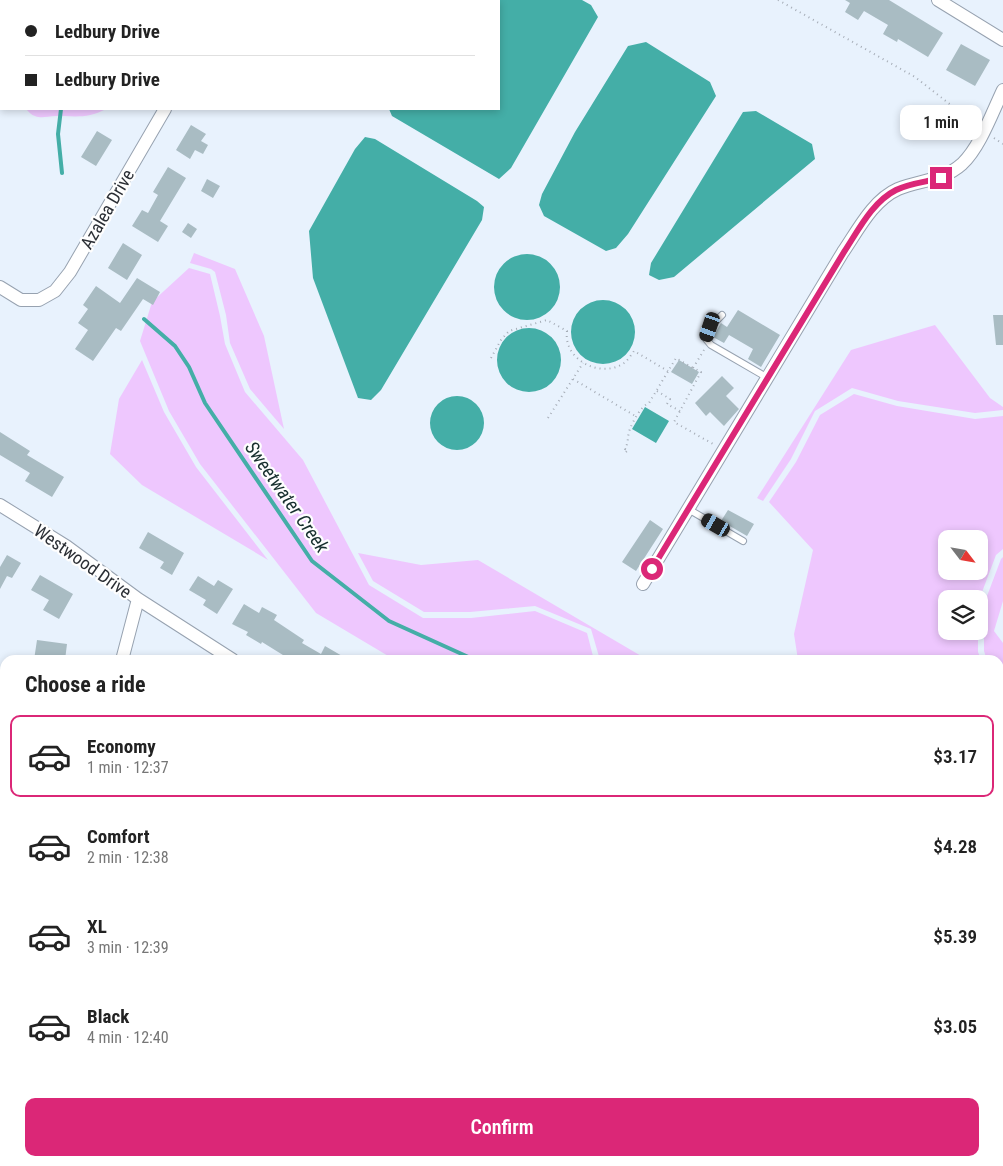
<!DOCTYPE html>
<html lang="en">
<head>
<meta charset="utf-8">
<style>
	:root { --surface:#fff; --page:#f6f6f6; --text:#222; --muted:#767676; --line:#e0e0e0; --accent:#db2777 }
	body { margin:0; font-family:"Roboto Condensed",sans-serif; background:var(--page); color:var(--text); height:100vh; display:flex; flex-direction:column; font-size:19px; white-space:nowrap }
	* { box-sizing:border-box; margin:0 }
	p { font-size:16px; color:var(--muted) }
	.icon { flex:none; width:28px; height:28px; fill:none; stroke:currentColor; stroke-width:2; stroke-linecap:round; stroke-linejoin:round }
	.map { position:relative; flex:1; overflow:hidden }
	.details { position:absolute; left:0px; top:655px; width:1004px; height:511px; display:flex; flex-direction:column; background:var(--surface); border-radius:15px 15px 0 0; box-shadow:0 2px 8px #0003 }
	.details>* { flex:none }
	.banner { position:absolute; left:0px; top:0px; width:500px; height:110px; box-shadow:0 2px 8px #0003; display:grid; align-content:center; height:110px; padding:0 25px; background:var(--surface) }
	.needle { width:32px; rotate:121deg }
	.fabs { position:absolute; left:938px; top:530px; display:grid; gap:10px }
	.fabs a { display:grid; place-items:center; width:50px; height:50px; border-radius:10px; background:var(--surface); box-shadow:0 2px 8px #0003; font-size:25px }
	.end { position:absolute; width:22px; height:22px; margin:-11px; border:6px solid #db2777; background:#fff; box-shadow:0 0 0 2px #fff }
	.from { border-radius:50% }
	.bubble { position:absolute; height:35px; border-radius:10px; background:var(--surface); box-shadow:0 2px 8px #0003; font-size:16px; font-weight:600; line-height:35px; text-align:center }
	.car { position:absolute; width:15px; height:30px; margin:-15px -8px; border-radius:6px; box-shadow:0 0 4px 1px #0007; background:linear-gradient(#222 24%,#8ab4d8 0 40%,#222 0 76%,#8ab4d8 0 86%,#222 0) }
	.banner b { display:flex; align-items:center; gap:18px; height:48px; font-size:19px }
	.banner b+b { border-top:1px solid var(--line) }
	.banner i { width:12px; height:12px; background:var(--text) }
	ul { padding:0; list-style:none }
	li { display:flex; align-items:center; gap:15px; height:82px; margin:0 10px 8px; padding:0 15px; border:2px solid transparent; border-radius:10px }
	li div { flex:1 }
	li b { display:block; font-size:19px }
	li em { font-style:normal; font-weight:600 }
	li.active { border-color:var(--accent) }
	li>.icon { width:45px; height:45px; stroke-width:1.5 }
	h2 { padding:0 25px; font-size:22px; line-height:60px }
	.action { display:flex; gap:10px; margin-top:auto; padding:10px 25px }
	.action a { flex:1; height:58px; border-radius:10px; background:var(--accent); color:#fff; font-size:20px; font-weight:600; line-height:58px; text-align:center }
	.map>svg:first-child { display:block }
	.green { fill:#eec7fe; fill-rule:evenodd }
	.water { fill:#44aea7 }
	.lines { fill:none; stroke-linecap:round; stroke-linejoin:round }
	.stream { stroke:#44aea7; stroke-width:4 }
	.building { fill:#a9bcc3 }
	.lane-casing { stroke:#97a2b0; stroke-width:8 }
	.street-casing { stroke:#97a2b0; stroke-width:14 }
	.path { stroke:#a5acb6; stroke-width:2; stroke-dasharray:1 4; stroke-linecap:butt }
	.lane { stroke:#fff; stroke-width:6 }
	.street { stroke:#fff; stroke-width:12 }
	.route { stroke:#db2777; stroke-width:6 }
	.labels { text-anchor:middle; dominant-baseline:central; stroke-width:4.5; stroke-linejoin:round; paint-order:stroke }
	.street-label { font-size:18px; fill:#2b2f35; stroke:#fefefe }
	.water-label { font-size:19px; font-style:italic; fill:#172f2e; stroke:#fefefe }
</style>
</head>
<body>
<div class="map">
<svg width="1003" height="1166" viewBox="0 0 1003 1166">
	<rect width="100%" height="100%" fill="#e8f2fd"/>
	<!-- green -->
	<path class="green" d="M0 0H109L1 1V26Z
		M26 109H106C88 119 75 116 55 116 48 116 42 119 35 116 31 115 29 112 26 109Z
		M194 253 235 269 264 336 284 429 250 389 230 343 226 315 215 272 211 269 190 263Z
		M189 268 210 274 220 316 225 344 245 392 303 460 369 585 423 618H471L535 611 587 633 594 660H395L316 613 200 464 169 411 140 341 152 302Z
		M935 325 990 398 1003 407V410L975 413 898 401 852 388 815 411 791 459 763 501 757 498 851 350Z
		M142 360 164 412 196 467 268 560 142 485 110 454 119 399Z
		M854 394 897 406 975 419 1003 416V549L996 555 979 600 946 599V631H978V652L981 660H798L794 634 813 550 769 502 796 462 820 415ZM946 539H979V571H946Z
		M358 553 421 565 478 560 648 660H600L591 629 535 606 470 612H424L373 581Z
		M1003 557V601L994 631 1003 643V698L999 688V660H987L984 651V604L1001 559Z
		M999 703 1003 713V1019L999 1021Z"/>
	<!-- water -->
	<path class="water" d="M446 0H582L591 5 598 17 511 168 499 179 392 116 389 109H499V1H445Z
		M646 42 710 82 716 96 628 234 616 248 606 251 544 216 539 205 542 194 575 132 628 46Z
		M756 111 812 144 815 159 674 277 659 280 649 275 651 263 743 112Z
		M365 137 375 139 477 201 484 207 482 220 381 390 371 400 358 398 313 278 309 231 355 149Z
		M494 287a33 33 0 1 1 66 0a33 33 0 1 1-66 0Z
		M571 332a32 32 0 1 1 64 0a32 32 0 1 1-64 0Z
		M497 360a32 32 0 1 1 64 0a32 32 0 1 1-64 0Z
		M430 423a27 27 0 1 1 54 0a27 27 0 1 1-54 0Z
		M645 407 669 421 656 443 632 429Z
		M0 783 5 785V839L0 836Z
		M0 1082 5 1085V1136L0 1134Z
		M43 1161H127L134 1166H50Z
		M201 1161H243L240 1166H198Z"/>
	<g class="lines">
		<!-- stream -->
		<path class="stream" d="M64 1V0
			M61 109 58 134 62 173
			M144 319 175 346 189 367 205 403 312 561 389 621 475 660
			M999 862 1003 863"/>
	</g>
	<!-- building -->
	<path class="building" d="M845 0H889L943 33 928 57 898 39 897 42 883 34 888 25 864 11 858 20 845 12 850 3Z
		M961 44 990 60 975 86 946 70Z
		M191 125 206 134 201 141 208 145 203 154 195 150 190 159 176 150Z
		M97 131 112 140 96 166 81 157Z
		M168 167 186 178 160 221 168 226 158 242 132 226 142 210 148 213 158 195 153 192Z
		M207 179 220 186 213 198 201 191Z
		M188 223 197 229 191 238 182 232Z
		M123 243 142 255 127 280 108 268Z
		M137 278 160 292 153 305 143 299 121 331 116 328 93 361 75 349 88 330 78 323 88 309 83 305 96 286 120 303Z
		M738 310 780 335 761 367 748 359 753 349 729 335 724 343 713 337 721 323 727 327Z
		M993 315H1003V345H996Z
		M679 360 699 372 692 384 671 372Z
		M722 376 734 388 726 396 739 409 724 426 710 412 706 416 695 403Z
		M0 432 30 451 27 455 64 477 52 497 25 481 30 473 0 455Z
		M728 510 754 524 747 536 721 521Z
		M650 520 663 529 636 571 622 562Z
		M148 532 184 553 172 575 160 568 164 562 139 548Z
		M7 555 21 563 12 578 7 576 0 589V567Z
		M40 575 73 594 59 619 43 610 49 600 31 590Z
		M198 576 214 586 218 580 233 589 217 614 203 605 206 600 189 590Z
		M244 604 259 613 262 607 277 615 274 620 304 640 302 643 321 654 325 646 349 660H291L262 642 261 644 246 635 248 632 232 624Z
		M37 640 67 644 65 660H34Z"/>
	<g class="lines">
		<!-- lane casing -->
		<g class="lane-casing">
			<path id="lane" d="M722 315 710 327 706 339 711 345 768 378
				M688 509 743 541"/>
		</g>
		<!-- street casing -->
		<g class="street-casing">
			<path id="street" d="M938 0 1003 40
				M228 1V0
				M0 287 21 300H39L55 291 70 272 165 109
				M0 505 66 546 138 599 233 660
				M643 584 843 252C858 230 873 200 898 189 920 180 943 181 962 164 980 147 992 113 1003 90
				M122 660 138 599
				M0 958 5 961
				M999 1094 1003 1092
				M904 1161 920 1166
				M373 1166 376 1161
				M962 1166V1161"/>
		</g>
		<!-- path -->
		<path class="path" d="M778 0 915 77 974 123
			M994 138 1003 144
			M704 350 693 368 701 372 674 422 713 444
			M491 358 501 340 509 331 547 320 567 331C563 360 601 379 624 363 628 360 631 355 634 351L668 371
			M573 379 637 417
			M657 391 670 399 667 404 680 411
			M548 418 583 363
			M626 452 628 450 625 449C629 442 627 436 630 429 633 421 641 406 649 403L676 358 693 368"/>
		<!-- lane -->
		<use href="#lane" class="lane"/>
		<!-- street -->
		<use href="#street" class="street"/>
	</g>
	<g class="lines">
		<!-- route -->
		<path class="route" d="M652 569 844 252C858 231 872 202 896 190 910 183 926 182 941 178"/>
	</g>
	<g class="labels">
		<!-- street labels -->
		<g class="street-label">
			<text transform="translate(107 209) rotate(-60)">Azalea Drive</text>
			<text transform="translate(83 561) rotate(35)">Westwood Drive</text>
		</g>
		<!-- water labels -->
		<g class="water-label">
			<text transform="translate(287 497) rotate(55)">Sweetwater Creek</text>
		</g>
	</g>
</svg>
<div class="fabs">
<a><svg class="needle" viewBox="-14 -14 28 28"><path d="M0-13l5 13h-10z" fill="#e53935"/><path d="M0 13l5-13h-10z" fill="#767676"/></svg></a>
<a><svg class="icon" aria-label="layers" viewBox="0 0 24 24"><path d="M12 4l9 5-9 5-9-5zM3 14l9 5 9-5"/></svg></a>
</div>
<i class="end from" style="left:652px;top:569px"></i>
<i class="end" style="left:941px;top:178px"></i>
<div class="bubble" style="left:900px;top:105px;width:82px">1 min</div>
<i class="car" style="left:710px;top:327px;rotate:199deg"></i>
<i class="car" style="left:716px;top:525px;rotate:300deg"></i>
<div class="banner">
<b><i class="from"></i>Ledbury Drive</b>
<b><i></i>Ledbury Drive</b>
</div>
<section class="details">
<h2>Choose a ride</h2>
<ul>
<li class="active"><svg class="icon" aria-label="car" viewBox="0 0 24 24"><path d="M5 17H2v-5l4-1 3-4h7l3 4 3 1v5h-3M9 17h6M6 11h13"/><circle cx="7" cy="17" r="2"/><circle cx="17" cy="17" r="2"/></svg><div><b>Economy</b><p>1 min · 12:37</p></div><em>$3.17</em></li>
<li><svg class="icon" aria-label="car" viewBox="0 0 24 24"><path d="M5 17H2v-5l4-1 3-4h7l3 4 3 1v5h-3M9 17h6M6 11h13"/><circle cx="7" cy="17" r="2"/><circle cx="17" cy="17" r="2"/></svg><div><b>Comfort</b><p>2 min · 12:38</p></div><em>$4.28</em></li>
<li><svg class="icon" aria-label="car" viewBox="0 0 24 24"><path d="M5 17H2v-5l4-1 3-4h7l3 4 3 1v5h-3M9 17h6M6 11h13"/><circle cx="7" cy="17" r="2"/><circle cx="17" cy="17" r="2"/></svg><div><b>XL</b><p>3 min · 12:39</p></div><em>$5.39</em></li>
<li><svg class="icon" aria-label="car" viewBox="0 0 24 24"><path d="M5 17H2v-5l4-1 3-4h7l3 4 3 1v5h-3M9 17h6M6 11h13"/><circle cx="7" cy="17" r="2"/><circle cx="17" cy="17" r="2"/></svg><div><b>Black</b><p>4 min · 12:40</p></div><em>$3.05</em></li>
</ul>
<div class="action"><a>Confirm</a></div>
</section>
</div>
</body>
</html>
